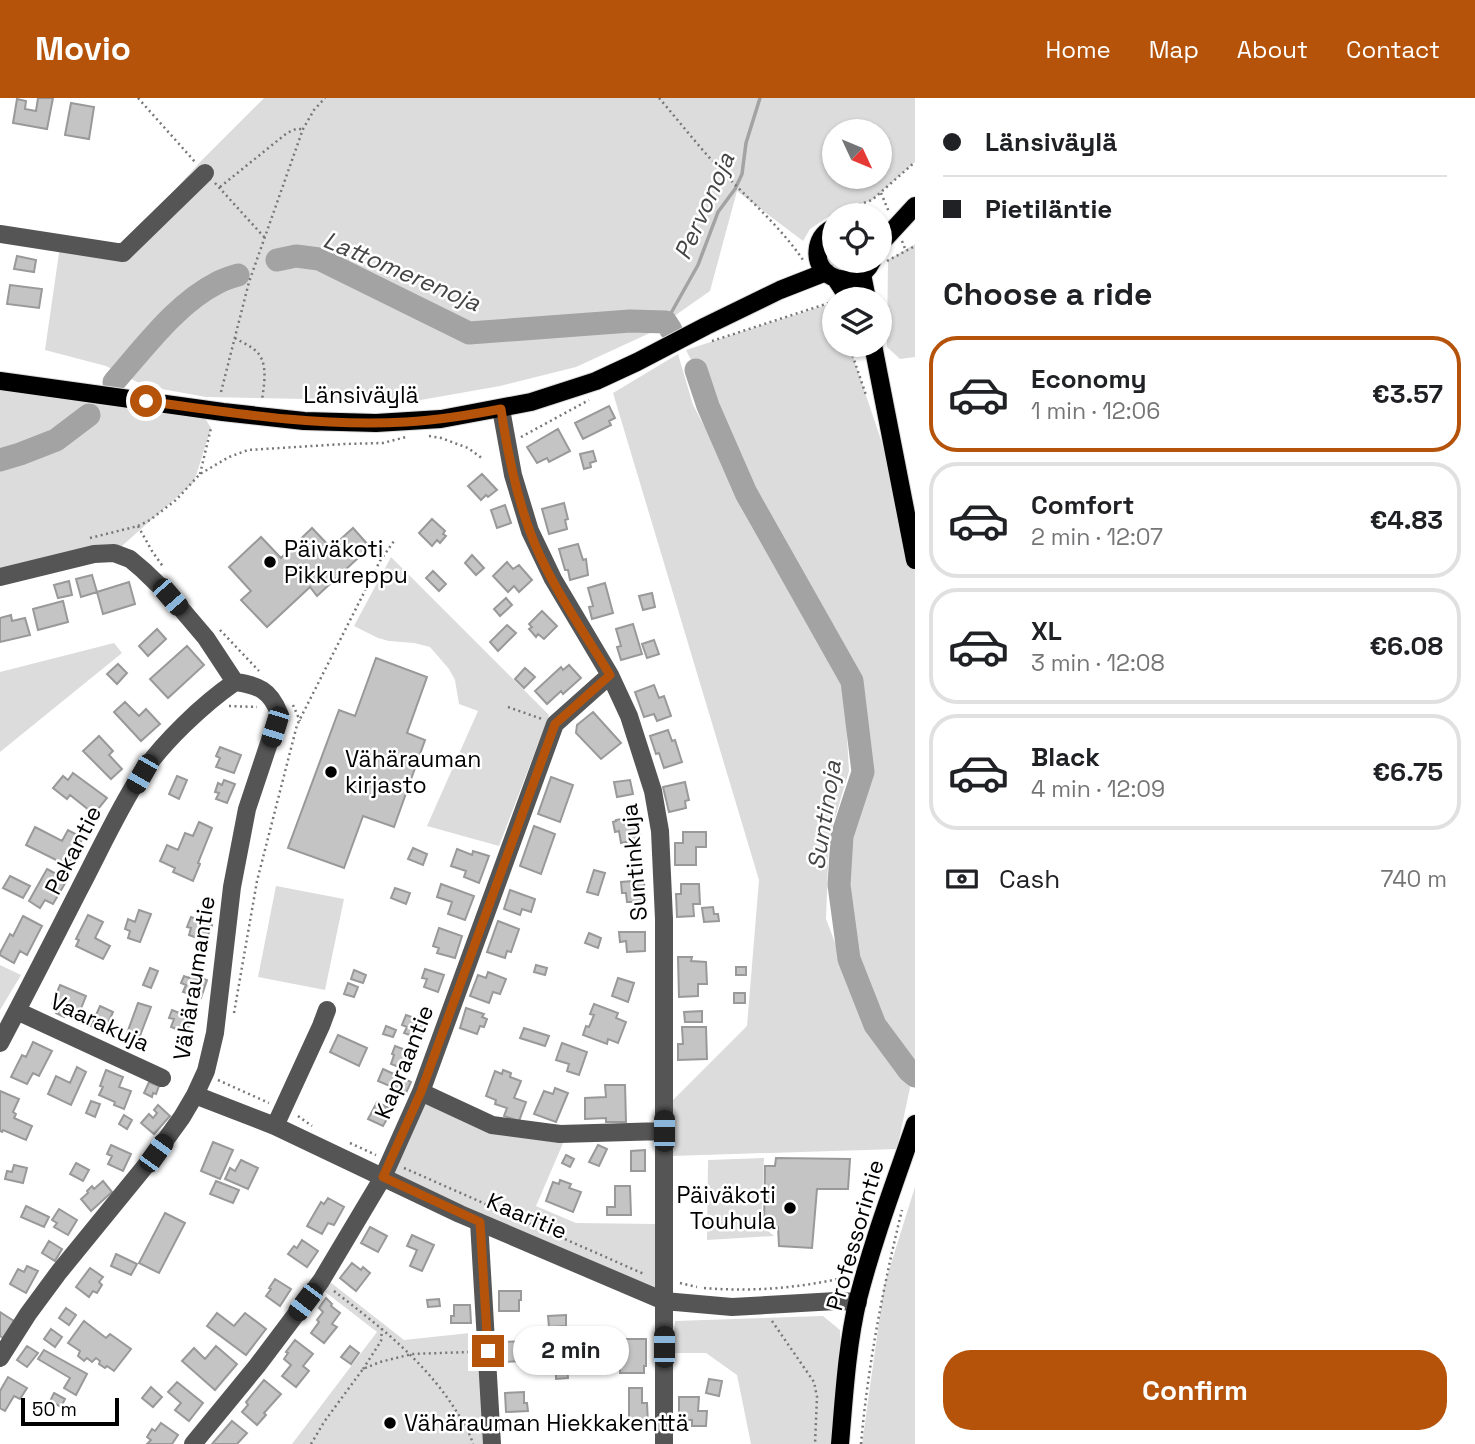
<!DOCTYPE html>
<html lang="en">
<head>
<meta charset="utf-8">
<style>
	:root { --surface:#fff; --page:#f6f6f6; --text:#202124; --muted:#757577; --line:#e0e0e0; --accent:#b45309 }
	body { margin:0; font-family:"Space Grotesk",sans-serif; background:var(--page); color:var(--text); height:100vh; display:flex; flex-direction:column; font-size:26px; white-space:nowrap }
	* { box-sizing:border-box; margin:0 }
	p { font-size:23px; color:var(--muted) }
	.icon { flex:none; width:38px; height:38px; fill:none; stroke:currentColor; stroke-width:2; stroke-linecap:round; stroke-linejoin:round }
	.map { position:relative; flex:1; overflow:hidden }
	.sheet { display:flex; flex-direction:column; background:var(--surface); width:560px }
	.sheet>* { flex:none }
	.top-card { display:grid; align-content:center; height:154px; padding:0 28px; background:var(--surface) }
	.needle { width:46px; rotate:134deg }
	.fabs { position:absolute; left:822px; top:21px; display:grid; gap:14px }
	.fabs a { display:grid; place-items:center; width:70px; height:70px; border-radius:50%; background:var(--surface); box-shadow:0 2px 5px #0004; font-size:35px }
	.scale { position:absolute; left:21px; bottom:18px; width:98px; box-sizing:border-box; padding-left:7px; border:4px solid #000; border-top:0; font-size:19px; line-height:24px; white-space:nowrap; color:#000; -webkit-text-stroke:5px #fff; paint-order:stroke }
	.end { position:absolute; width:32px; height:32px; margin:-16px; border:9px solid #b45309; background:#fff; box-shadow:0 0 0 4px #fff }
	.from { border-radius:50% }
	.bubble { position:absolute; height:49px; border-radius:24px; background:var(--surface); box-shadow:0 2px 5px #0004; font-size:23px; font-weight:600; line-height:49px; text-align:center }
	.car { position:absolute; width:21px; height:42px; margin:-21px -10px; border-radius:9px; box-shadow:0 0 5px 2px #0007; background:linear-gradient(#222 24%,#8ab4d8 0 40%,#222 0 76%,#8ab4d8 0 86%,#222 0) }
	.top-card b { display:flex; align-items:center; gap:24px; height:66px; font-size:26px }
	.top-card b+b { border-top:2px solid var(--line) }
	.top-card i { width:18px; height:18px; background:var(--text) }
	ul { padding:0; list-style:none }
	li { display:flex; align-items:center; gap:21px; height:116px; margin:0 14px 10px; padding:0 14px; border:4px solid var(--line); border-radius:28px }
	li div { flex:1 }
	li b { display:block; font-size:26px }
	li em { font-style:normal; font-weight:600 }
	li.on { border-color:var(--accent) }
	li>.icon { width:63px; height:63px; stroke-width:1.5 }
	h2 { padding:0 28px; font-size:32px; line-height:84px }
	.pay { display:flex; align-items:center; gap:18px; height:77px; padding:0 28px; font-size:26px }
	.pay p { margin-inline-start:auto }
	.action { display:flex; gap:14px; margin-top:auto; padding:14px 28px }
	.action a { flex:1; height:80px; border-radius:28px; background:var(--accent); color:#fff; font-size:28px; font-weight:600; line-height:80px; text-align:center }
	header { display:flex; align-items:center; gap:42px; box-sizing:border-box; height:98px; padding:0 35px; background:var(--accent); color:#fff }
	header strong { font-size:33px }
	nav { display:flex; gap:38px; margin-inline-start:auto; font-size:24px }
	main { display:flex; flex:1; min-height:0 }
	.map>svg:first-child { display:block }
	.green { fill:#dcdcdc; fill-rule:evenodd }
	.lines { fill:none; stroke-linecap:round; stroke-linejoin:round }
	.stream { stroke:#a3a3a3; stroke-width:3.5 }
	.river { stroke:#a3a3a3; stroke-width:23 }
	.building { fill:#c4c4c4; stroke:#999; stroke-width:2 }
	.major-casing { stroke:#dbdbdb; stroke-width:20 }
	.path { stroke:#777; stroke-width:2.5; stroke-dasharray:2 3.5; stroke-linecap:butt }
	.minor { stroke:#555; stroke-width:18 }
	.major { stroke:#000; stroke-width:18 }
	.route { stroke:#b45309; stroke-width:9 }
	.poi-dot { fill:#000; stroke:#fff; stroke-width:2.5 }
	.labels { text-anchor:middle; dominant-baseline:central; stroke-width:5; stroke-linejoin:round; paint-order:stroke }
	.street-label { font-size:23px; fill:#000; stroke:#fff }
	.poi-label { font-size:23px; fill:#000; stroke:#fff; text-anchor:start }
	.water-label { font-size:24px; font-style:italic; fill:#444; stroke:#fff }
</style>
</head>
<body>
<header>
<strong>Movio</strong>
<nav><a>Home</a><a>Map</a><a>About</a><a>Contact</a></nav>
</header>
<main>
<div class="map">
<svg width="915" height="1346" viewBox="0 0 915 1346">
	<rect width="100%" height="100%" fill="#fff"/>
	<!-- green -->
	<path class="green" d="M264 0H915V64L872 102 828 119 810 131 803 143 737 93 710 193 650 235 576 269 500 288 415 303 206 299 145 288 106 268 45 252 61 141 121 151 202 62ZM835 33H880V79H835Z
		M915 146V259L900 261 887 249 888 162Z
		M835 204V247H849L904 410 915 462V975L909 973 849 861 839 787 842 738 863 674 852 583 746 395 708 308 696 272 686 252Z
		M678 256 693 307 844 587 849 673 829 740 826 821 864 921 911 985 897 1051 671 1058 672 1003 747 928 759 782 613 295Z
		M0 292 205 320 211 330 194 384 114 455 0 482Z
		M391 459 549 617 499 748 427 728 478 613 459 606 455 582 449 571 430 549 414 545 389 543 378 540 354 528Z
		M114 545 122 555 0 654V574Z
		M276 788 344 801 325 892 258 879Z
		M0 867 21 877 0 912Z
		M429 998 564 1043 536 1108 576 1125 655 1126V1199L390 1083Z
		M764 1060 761 1127 774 1138 707 1142 708 1062Z
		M915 1089V1346H862L884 1188Z
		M330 1184 404 1242 479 1234 487 1346H292L377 1234 324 1193Z
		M823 1218 840 1232 842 1346H751L737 1277 706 1255H672L675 1223Z"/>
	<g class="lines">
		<!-- stream -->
		<path class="stream" d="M666 224 698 167 718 114 735 91 742 76 746 45 760 0"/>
		<!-- river -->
		<path class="river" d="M277 162 296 158 319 161 469 235 630 223 666 224 671 232
			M696 272 708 308 746 395 852 583 863 674 842 738 839 787 849 861 875 927 909 973 915 978
			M114 284C144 250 177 205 217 185 224 181 231 179 238 177
			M0 362 20 356 56 342 89 317"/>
	</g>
	<!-- building -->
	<path class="building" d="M38 0H53L47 31 13 25 17 1 26 3 25 11 36 13Z
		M71 5 94 9 89 41 65 37Z
		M17 158 36 162 34 174 14 171Z
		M10 187 42 191 39 210 7 206Z
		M609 308 615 320 609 323 611 327 583 341 575 325Z
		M558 331 570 353 549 364 547 360 537 365 527 349Z
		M593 353 596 363 590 365 591 369 584 371 580 356Z
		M482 376 497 392 488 399 486 397 481 402 468 388Z
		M564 405 568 421 565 422 567 431 549 436 542 411Z
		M505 407 511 425 497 430 491 412Z
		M432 421 445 433 443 436 446 438 440 445 437 442 432 448 419 435Z
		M312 430 331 450 353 430 370 449 317 498 310 489 267 529 241 502 251 493 229 469 261 439 281 460Z
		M578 446 583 462 586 461 588 477 570 482 568 472H565L559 451Z
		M472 457 484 470 476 477 465 465Z
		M507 464 513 471 519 467 532 482 519 494 514 488 508 494 493 478Z
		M433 473 446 486 439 493 426 480Z
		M92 477 97 494 81 499 76 481Z
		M69 483 72 497 58 500 54 487Z
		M129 484 135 506 103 516 97 494Z
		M605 485 613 515 592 521 589 509 593 508 588 490Z
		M652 495 655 509 643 512 639 498Z
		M506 500 512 507 500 518 494 511Z
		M63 503 68 524 38 532 33 511Z
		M542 513 557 528 544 541 538 536 536 539 529 531 532 529 529 526Z
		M11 517 12 523 25 520 30 537 0 544V520Z
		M633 526 642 556 621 562 617 549 621 548 616 531Z
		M507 527 516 535 498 553 490 544Z
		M157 531 166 541 148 558 139 548Z
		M654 542 659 556 647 560 642 546Z
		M187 548 204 567 168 600 150 581Z
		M376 560 427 579 407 635 425 642 394 729 363 718 344 770 288 750 339 612 355 618Z
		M118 566 127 575 117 586 107 576Z
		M569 567 581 580 563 596 561 593 547 606 535 593 561 569 563 572Z
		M525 570 535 579 524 590 515 581Z
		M654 587 659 600 664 598 671 618 657 623 654 616 644 619 635 594Z
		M125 604 139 618 146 611 160 626 141 643 114 614Z
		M593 614 621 645 601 661 576 635 577 627Z
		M668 632 672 643 675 642 682 664 664 670 659 655 656 656 650 638Z
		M99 638 113 653 109 657 122 671 111 681 83 653Z
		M220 649 241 657 234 675 216 669 220 660 216 658Z
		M73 675 107 700 94 716 70 697 67 701 53 690 63 678 68 682Z
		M177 678 187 682 179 701 169 696Z
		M551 679 573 687 560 724 538 716Z
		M224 682 235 686 227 705 216 701 219 695 215 694 218 685 222 687Z
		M630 682 633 696 617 699 614 684Z
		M685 684 689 702 685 703 686 710 669 714 663 689Z
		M637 718 641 741 621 745 619 733 615 734 613 724 616 723V722Z
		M199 724 212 730 198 765 200 766 193 783 173 774 175 770 160 763 167 747 178 752 185 735 193 738Z
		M534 728 555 736 541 776 520 768Z
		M35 729 62 743 68 732 83 740 68 768 26 747Z
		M683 734H706V749H696V767H675V745H683Z
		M413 750 427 756 423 767 408 761Z
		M457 751 472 757 473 753 489 758 479 785 464 779 466 773 451 768Z
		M47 771 67 782 53 806 45 802 40 810 29 803Z
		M594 772 605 775 598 797 587 794Z
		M10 778 30 788 23 800 3 790Z
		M644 782 645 804H627L626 795H622L621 784Z
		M441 786 474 798 465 822 448 816 452 804 437 799Z
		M681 786H699L700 806H693L694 818 677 819 676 796H681Z
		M395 790 410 795 406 806 391 800Z
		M510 792 535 801 531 814 522 811 520 817 504 811Z
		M713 809 714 816H718L719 823 704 824 702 810Z
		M139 812 151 816 140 844 128 840 130 833 125 831 128 821 135 824Z
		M88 817 103 824 95 840 110 848 103 861 76 848 79 842 76 841Z
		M23 818 42 828 27 857 20 853 14 865 0 857V855L10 836 13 838Z
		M191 819 212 827 206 843 189 837 191 830 187 829Z
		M498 823 519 831 511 854 507 853 505 860 487 854Z
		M439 830 462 838 455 860 437 855 439 850 433 848Z
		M619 834H645V853L627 854 626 843 620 844Z
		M589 835 601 840 598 850 585 845Z
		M678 859H692L691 863 706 864 707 886H698V898L679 899Z
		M536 867 547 870 545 877 534 874Z
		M736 869H746V877H736Z
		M150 870 158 873 151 890 143 887Z
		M425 871 444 877 438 894 424 889 427 881 422 880Z
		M354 872 366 877 363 885 351 881Z
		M488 874 506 881 500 896 493 894 489 905 470 898 478 877 486 880Z
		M191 876 207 882 201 900 183 894 186 887 181 885 184 878 189 880Z
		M618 880 634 885 628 904 612 898Z
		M348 885 358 889 354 899 344 896Z
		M60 887 86 898 80 913 83 915 80 921 66 915 64 919 56 915 59 909 52 906Z
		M734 895H745V905H734Z
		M138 905 151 909 138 943 126 938Z
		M594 906 618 915 616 920 626 924 618 945 608 941 607 946 583 937 586 928 589 929 594 917 590 916Z
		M100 908 113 914 104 934 91 928Z
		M466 910 484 916 482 919 487 921 484 929 480 928 477 936 460 930Z
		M172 912 179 915 180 912 193 918 186 935 171 929 174 921 169 920Z
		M702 913V924H685L684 914Z
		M406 917 426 924 420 941 404 935 407 929 402 927Z
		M386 928 396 932 393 939 383 936Z
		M682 929H706L707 961 678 962V946H683Z
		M524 930 549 938 545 948 520 940Z
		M338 937 367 950 359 968 330 954Z
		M33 944 52 953 39 978 33 975 27 986 11 979 22 957 26 959Z
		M562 945 587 954 579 977 567 973 569 966 556 962Z
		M395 948 416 956 409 973 391 966 394 957 392 956Z
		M77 969 86 974 71 1007 48 996 56 978 70 985Z
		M383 971 411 984 406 995 378 983Z
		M106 972 123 979 119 989 131 993 124 1011 114 1007 115 1004 99 997 103 989 100 988Z
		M503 972 511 975 510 979 521 983 514 1000 526 1004 519 1023 504 1018 507 1010 495 1006 496 1002 486 998 495 973 502 976Z
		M149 984 159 988 156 996 153 995 152 999 144 995Z
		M605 987H625L626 1024H606V1020L585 1021V1000L606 999Z
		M555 990 568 995 556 1024 534 1016 544 993 553 996Z
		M0 993 19 1001 13 1014 16 1016 14 1020 32 1028 26 1042 3 1032 2 1034 0 1033Z
		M91 1003 100 1006 95 1019 86 1015Z
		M377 1004 392 1012 383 1028 368 1021Z
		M158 1007 170 1018 154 1036 141 1025 149 1016 153 1020 157 1015 154 1012Z
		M124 1017 132 1022 127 1031 119 1026Z
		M213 1044 233 1052 220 1081 201 1073Z
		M111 1047 131 1056 123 1073 108 1066 112 1058 107 1056Z
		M598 1047 607 1051 599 1068 589 1064Z
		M645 1052V1073H631V1053Z
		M566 1057 574 1061 570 1069 562 1065Z
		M776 1060 850 1061 848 1091H817L812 1150 779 1148 778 1129 764 1128 765 1068H775Z
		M241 1062 258 1070 248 1091 225 1081 230 1070 235 1073Z
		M76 1065 89 1072 83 1083 70 1076Z
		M14 1067 27 1070 23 1085 5 1081 7 1073 12 1074Z
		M560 1082 571 1086 569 1090 581 1094 573 1114 546 1103 553 1084 559 1086Z
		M103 1083 112 1094 91 1113 81 1101 88 1095 87 1093 92 1088 94 1091Z
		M216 1083 239 1092 233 1105 210 1096Z
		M615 1088H630L631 1117H607V1109H615Z
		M328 1100 344 1109 334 1127 328 1125 322 1136 307 1128 321 1104 324 1106Z
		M26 1108 49 1119 44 1129 21 1119Z
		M59 1111 77 1122 68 1137 54 1129 57 1125 52 1122Z
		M165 1115 185 1125 159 1175 139 1165Z
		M370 1129 387 1138 378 1154 361 1145Z
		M412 1137 434 1147 422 1173 410 1168 417 1152 407 1148Z
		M302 1142 318 1153 307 1169 288 1156 294 1148 297 1150Z
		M49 1143 62 1151 55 1163 42 1155Z
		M116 1156 137 1166 131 1177 111 1168Z
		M352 1165 361 1172 363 1169 370 1175 356 1193 340 1180Z
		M27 1168 38 1173 26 1195 10 1186 18 1171 24 1174Z
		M90 1170 103 1179 99 1184 102 1187 97 1195 93 1193 89 1199 76 1189Z
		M275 1181 291 1191 280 1208 266 1198 271 1191 269 1190Z
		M499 1193H521V1202H519V1213H499Z
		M326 1200 332 1206 331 1208 340 1215 332 1226 337 1229 324 1245 311 1235 319 1224 317 1222 323 1214 319 1210Z
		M439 1201 440 1208 428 1209 427 1202Z
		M454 1207H470L471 1225H451V1218H454Z
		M66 1210 76 1217 69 1227 59 1220Z
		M0 1214 14 1223 3 1240 0 1238Z
		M217 1215 234 1228 245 1215 266 1231 246 1257 207 1228Z
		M566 1217V1228L549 1229 548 1218Z
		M84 1223 106 1240 110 1236 131 1251 114 1273 107 1268 105 1270 99 1266 100 1263 96 1260 92 1264 87 1260 84 1263 78 1258 80 1253 68 1245Z
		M51 1231 62 1239 55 1249 44 1241Z
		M624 1241H646V1268H644V1275H620V1263H624Z
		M295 1242 313 1256 303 1268 309 1273 296 1289 282 1278 291 1267 284 1261 288 1255 286 1254Z
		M525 1243V1254H521L522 1263 504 1264 503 1244Z
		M27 1248 38 1255 27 1269 17 1262Z
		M216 1248 237 1266 215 1292 182 1263 194 1250 205 1261Z
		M350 1248 359 1255 351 1266 341 1259Z
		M44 1252 87 1276 76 1297 64 1290 70 1280 38 1261Z
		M567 1269 568 1280 556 1281V1270Z
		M8 1279 27 1290 20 1301 14 1298 5 1313 0 1310V1293Z
		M709 1281 722 1283 719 1298 706 1295Z
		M264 1282 281 1296 264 1315 266 1317 257 1327 242 1314 248 1307 246 1304Z
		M177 1284 203 1305 189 1323 175 1312 181 1305 168 1294Z
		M151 1289 162 1299 153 1309 142 1300Z
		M629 1290H642V1305H647L648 1326H629Z
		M524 1294V1305H527L528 1313 506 1314 505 1295Z
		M54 1295 65 1301 61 1309 50 1303Z
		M679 1299H699L698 1313H707L706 1328H692V1322H679Z
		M232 1323 247 1335 237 1346H212Z
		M161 1325 178 1337 172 1346H147L151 1342 147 1339 152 1331 155 1333Z"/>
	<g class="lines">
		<!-- major casing -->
		<g class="major-casing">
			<path id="major" d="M835 129C825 133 820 139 818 149 812 183 857 194 872 163
				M880 146 915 108
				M862 176 867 201
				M836 181 849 201
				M873 247 915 462
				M0 283 223 314 304 323 376 325 441 321 531 304 596 283 637 264 706 228 780 192 826 174
				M840 1346C844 1299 847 1247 858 1201 873 1142 895 1084 915 1026"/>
		</g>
		<!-- path -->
		<path class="path" d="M138 0 196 65
			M659 0C679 23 698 48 719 70 747 100 780 128 803 162
			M215 85 265 140
			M220 89 287 35 296 31H303
			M881 95 889 114
			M838 114 872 102 915 64
			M902 143 906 153
			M887 163 915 148
			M882 204 886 239
			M235 240C241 244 249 247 255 252 269 264 264 286 262 302
			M712 243 832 204
			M849 247 866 297
			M221 294 249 184 303 31 314 12 325 0
			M429 338 441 340 468 350 483 361
			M521 339 589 302
			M200 376 211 330
			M138 428 152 453 164 470
			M90 440 138 428 150 422 176 402 200 376 229 359 248 352 344 346 383 345 406 339
			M220 532 259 573
			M293 607 300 623
			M229 608 257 609
			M508 609 542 621
			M234 915 257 783 297 627 380 463 394 443
			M218 982 269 1005
			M298 1018 312 1028
			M350 1045 376 1057
			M404 1070 644 1176
			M680 1185 697 1189
			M704 1190C752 1194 800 1190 847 1179
			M334 1193C378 1227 422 1261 453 1308 461 1321 469 1332 473 1346
			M772 1223 814 1284 817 1299 815 1346
			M363 1271 381 1243 382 1230
			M311 1346 324 1324 363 1271 380 1264 412 1256 470 1254
			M861 1346C868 1267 883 1189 902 1112"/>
		<!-- minor -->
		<path class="minor" d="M0 136 123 155 205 75
			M501 311 513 377 530 433 553 481 610 577 629 618 653 693 660 733 664 821V1346
			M0 479 94 456 114 455 130 461 143 472 171 499 189 520 206 540 235 584
			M17 913 162 980
			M0 945C27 894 53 843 79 792 99 754 117 714 140 678 162 645 203 606 235 584 258 587 270 592 279 615L247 711 232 789 215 935 206 973 195 997 182 1019 156 1055 59 1174 28 1216 0 1260
			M421 994 492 1027 560 1036 664 1033
			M195 997 275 1028 460 1116 664 1203 732 1209 836 1203 858 1204
			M275 1028 321 928 327 912
			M479 1124 492 1346
			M193 1346 257 1268 321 1183 383 1079 421 994 555 626 610 577"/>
		<!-- major -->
		<use href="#major" class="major"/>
	</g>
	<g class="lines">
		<!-- route -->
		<path class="route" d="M146 303C232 315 319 329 406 324 438 322 470 317 501 311 507 352 515 392 529 431 547 482 582 531 610 577L555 626 421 994 383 1079 480 1124 488 1253"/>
	</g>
	<!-- markers -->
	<g class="poi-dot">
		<circle cx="270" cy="464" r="7"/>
		<circle cx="331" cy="674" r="7"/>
		<circle cx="790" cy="1110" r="7"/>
		<circle cx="390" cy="1325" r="7"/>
	</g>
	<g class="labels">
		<!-- street labels -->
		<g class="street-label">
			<text x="361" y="297">Länsiväylä</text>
			<text transform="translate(73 752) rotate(-63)">Pekantie</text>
			<text transform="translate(634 764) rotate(-95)">Suntinkuja</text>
			<text transform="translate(194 880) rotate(-81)">Vähäraumantie</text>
			<text transform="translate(100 924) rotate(25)">Vaarakuja</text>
			<text transform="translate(404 964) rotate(-68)">Kapraantie</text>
			<text transform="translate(527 1118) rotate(23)">Kaaritie</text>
			<text transform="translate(855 1137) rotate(-74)">Professorintie</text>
		</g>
		<!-- poi labels -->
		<g class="poi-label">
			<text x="284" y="451">Päiväkoti<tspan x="284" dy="26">Pikkureppu</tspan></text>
			<text x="345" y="661">Vähärauman<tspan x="345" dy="26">kirjasto</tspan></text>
			<text x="776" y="1097" text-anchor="end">Päiväkoti<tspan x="776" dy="26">Touhula</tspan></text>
			<text x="404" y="1325">Vähärauman Hiekkakenttä</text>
		</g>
		<!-- water labels -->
		<g class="water-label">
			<text transform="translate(704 108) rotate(-66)">Pervonoja</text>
			<text transform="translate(402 173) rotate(23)">Lattomerenoja</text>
			<text transform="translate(824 717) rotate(-81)">Suntinoja</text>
		</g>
	</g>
</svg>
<div class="fabs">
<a><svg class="needle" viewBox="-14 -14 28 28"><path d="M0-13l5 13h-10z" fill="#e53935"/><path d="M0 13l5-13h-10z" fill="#757577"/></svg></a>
<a><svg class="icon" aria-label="locate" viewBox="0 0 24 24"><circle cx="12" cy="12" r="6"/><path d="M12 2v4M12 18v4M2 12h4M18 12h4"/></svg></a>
<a><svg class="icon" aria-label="layers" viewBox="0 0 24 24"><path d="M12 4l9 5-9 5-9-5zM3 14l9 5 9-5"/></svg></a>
</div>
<div class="scale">50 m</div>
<i class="end from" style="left:146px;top:303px"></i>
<i class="end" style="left:488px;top:1253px"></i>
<div class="bubble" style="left:513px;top:1228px;width:116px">2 min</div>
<i class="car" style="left:170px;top:499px;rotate:139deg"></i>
<i class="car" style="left:275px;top:629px;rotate:197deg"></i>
<i class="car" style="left:142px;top:676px;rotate:210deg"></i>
<i class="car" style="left:664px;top:1033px;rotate:0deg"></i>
<i class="car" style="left:156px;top:1055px;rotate:36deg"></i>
<i class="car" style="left:305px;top:1204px;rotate:217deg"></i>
<i class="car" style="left:664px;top:1249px;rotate:0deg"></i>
</div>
<section class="sheet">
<div class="top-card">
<b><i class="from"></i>Länsiväylä</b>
<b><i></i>Pietiläntie</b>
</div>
<h2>Choose a ride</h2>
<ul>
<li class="on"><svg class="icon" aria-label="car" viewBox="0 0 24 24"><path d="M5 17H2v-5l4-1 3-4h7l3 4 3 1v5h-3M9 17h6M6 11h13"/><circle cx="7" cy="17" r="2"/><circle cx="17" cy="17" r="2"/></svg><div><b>Economy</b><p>1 min · 12:06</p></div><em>€3.57</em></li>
<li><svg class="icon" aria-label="car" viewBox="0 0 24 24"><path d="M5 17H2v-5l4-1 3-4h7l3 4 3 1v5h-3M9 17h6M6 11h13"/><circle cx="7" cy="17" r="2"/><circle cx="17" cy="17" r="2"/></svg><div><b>Comfort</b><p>2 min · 12:07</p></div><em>€4.83</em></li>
<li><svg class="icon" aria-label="car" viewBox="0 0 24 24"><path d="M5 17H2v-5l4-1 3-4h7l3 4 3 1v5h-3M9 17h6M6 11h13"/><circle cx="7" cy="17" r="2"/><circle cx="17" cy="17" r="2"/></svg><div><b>XL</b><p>3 min · 12:08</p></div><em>€6.08</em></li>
<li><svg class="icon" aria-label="car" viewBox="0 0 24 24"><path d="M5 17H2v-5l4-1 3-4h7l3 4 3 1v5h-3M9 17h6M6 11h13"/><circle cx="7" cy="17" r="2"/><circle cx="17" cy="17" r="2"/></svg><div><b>Black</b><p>4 min · 12:09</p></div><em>€6.75</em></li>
</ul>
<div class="pay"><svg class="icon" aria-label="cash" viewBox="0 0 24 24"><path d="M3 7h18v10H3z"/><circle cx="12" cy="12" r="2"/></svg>Cash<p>740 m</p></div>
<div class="action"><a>Confirm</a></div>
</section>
</main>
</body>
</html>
